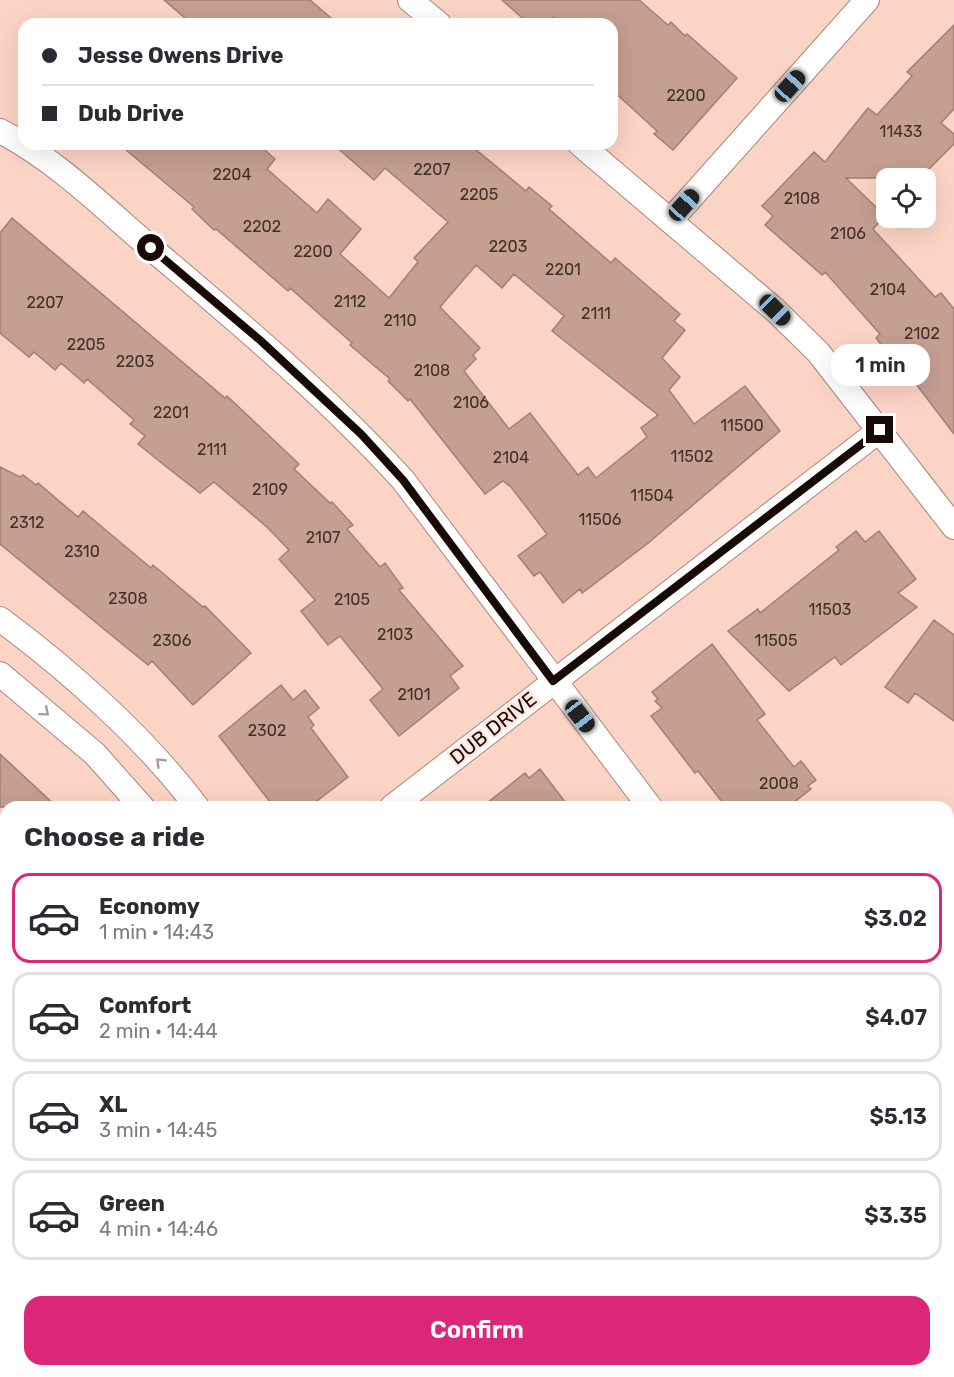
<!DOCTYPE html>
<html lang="en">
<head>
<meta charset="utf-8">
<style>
	:root { --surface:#fff; --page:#f2f2f3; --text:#2b2b33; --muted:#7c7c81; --line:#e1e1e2; --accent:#db2777 }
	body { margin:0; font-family:Rubik,sans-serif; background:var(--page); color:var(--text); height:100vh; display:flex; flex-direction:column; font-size:22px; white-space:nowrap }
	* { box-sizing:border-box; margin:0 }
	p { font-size:20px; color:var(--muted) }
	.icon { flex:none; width:33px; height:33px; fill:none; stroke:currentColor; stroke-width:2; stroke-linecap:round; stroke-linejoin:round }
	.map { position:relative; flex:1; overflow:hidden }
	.details { position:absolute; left:0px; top:801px; width:954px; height:576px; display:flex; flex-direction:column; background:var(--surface); border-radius:18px 18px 0 0; box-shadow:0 6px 24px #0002 }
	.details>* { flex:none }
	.top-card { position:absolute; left:18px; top:18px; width:600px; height:132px; border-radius:18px; box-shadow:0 6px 24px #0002; display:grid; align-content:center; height:132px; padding:0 24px; background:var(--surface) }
	.tools { position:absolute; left:876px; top:168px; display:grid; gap:12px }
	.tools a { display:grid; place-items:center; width:60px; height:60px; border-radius:12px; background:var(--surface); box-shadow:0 6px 24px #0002; font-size:30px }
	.end { position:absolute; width:27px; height:27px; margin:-14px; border:8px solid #180b06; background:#fff; box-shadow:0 0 0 3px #fff }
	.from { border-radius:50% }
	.bubble { position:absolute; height:42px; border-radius:18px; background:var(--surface); box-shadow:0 6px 24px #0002; font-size:20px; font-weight:600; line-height:42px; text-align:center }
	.car { position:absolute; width:18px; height:36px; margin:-18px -9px; border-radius:8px; box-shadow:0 0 4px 2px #0007; background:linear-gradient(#222 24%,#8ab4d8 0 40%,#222 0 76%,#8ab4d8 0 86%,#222 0) }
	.top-card b { display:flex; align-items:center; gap:21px; height:57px; font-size:22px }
	.top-card b+b { border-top:2px solid var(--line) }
	.top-card i { width:15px; height:15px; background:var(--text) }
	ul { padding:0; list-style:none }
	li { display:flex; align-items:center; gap:18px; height:90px; margin:0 12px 9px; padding:0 12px; border:3px solid var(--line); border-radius:18px }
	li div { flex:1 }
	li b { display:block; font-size:22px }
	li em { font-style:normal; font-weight:600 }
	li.active { border-color:var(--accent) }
	li>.icon { width:54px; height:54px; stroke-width:1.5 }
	h2 { padding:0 24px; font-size:27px; line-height:72px }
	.primary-button { display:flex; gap:12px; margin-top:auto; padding:12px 24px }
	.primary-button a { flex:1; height:69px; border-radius:18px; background:var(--accent); color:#fff; font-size:24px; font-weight:600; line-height:69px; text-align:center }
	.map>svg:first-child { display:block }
	.green { fill:#b1c3b6 }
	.forest { fill:#95b49f }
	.water { fill:#a0c9d2 }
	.building { fill:#c59f91; stroke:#a37f72; stroke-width:1.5; fill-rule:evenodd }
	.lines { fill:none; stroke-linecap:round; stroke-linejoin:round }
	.street-casing { stroke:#aa8678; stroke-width:26 }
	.street { stroke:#fff; stroke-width:24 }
	.oneway { stroke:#a39d9b }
	.route { stroke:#180b06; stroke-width:8 }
	.labels { text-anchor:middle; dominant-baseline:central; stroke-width:5; stroke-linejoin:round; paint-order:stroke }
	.number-label { font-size:16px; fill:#433029 }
	.street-label { font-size:20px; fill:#180b06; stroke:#fee6dd }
</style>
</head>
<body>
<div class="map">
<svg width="954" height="1377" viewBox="0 0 954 1377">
	<rect width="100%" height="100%" fill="#fcd4c6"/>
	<!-- green -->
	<path class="green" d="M954 1022V1377H687L680 1371H948V1024Z"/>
	<!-- forest -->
	<path class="forest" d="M954 1056V1245L948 1246V1059Z"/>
	<!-- water -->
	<path class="water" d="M954 1305V1365L948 1364V1306Z"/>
	<!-- building -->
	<path class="building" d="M164 0H310L338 24H192Z
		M502 0H639L668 25 671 22 685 36 687 34 737 78 673 150 654 134 657 131 612 90V24H562L553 17 548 24H529Z
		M954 25V109L941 123 954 134V144L920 178H846L885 216 873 229 935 297 941 293 954 309V434L897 359 894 361 876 338 880 334 825 272 822 275 765 225 773 216 762 206 814 152 825 162 868 108 877 115 912 76 907 72Z
		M119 144H258L275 159 267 169 317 213 328 199 361 229 340 254 389 298 418 262 414 258 448 222 385 168 374 180 333 144H469L526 191 529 187 552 206 549 209 611 263 615 258 680 314 674 321 685 330 662 358 680 377 669 390 694 424 745 386 780 431 647 544 582 593 580 589 563 603 540 572 534 576 518 556 547 534 511 487 503 481 485 494 410 399 408 401 388 381 390 379 350 345 352 343 290 288 288 291 216 229 214 230 192 209 194 207ZM476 265 502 288 514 274 564 316 552 331 658 415 641 428 647 437 596 478 588 467 578 475 530 413 509 429 464 371 476 359 473 355 480 348 440 307Z
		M12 218 225 398 227 396 299 464 294 469 330 503 332 502 353 525 347 529 380 567 385 563 403 588 399 590 463 666 450 676 459 688 399 736 370 700 383 689 340 636 328 645 301 611 315 600 279 559 289 550 268 528 214 482 200 493 159 461 138 444 145 436 130 424 134 420 87 379 84 383 61 363 55 370 34 352 29 357 0 333V233Z
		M0 467 20 477 23 475 36 485 38 483 78 517 83 511 151 568 153 565 203 607 205 606 251 653 193 705 152 661 148 665 0 544Z
		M856 531 865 542 879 531 916 579 898 593 917 607 841 665 835 657 789 691 728 631 758 609 760 613 839 550 836 547Z
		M934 620 954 635V721L915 693 908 703 885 687Z
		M712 644 765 714 757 720 794 767 801 761 816 780 808 786 811 789 788 807H726L698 771 695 773 651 716 662 708 655 701 658 699 652 692Z
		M281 685 293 700 305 690 319 708 308 717 314 725 311 728 348 777 309 807H274L219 736Z
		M0 754 57 807H0Z
		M540 769 569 807H482L525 773 529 778Z"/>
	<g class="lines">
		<!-- street casing -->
		<g class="street-casing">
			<path id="street" d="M410 0 439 24
				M0 131C56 160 103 207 151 248 238 322 326 395 403 480L650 807
				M580 144 775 310 818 352 954 527
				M670 221 867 0
				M0 619C70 671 145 738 197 807
				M0 674 95 754 142 807
				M392 807 880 430
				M948 987 954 986
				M0 1199 6 1207
				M132 1371 137 1377
				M582 1371 587 1377
				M640 1371 647 1377"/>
		</g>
		<!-- street -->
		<use href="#street" class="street"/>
	</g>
	<!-- one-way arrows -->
	<defs><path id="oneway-chevron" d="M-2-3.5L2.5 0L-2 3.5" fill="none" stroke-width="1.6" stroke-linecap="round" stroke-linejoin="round" transform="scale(1.5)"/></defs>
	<g class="oneway">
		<use href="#oneway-chevron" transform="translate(45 712) rotate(40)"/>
		<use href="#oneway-chevron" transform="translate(160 762) rotate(-135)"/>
	</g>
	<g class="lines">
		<!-- route -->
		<path class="route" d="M151 248 261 341 361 434 403 480 553 681 880 430"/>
	</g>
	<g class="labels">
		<!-- number labels -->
		<g class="number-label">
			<text x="686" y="95">2200</text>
			<text x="901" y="131">11433</text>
			<text x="432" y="169">2207</text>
			<text x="232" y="174">2204</text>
			<text x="479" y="194">2205</text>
			<text x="802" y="198">2108</text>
			<text x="262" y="226">2202</text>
			<text x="848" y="233">2106</text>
			<text x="508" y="246">2203</text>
			<text x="313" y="251">2200</text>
			<text x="563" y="269">2201</text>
			<text x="888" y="289">2104</text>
			<text x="350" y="301">2112</text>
			<text x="45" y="302">2207</text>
			<text x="596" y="313">2111</text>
			<text x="400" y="320">2110</text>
			<text x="922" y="333">2102</text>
			<text x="86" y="344">2205</text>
			<text x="135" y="361">2203</text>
			<text x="432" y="370">2108</text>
			<text x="471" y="402">2106</text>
			<text x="171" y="412">2201</text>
			<text x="742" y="425">11500</text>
			<text x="212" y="449">2111</text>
			<text x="692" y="456">11502</text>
			<text x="511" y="457">2104</text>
			<text x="270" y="489">2109</text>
			<text x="652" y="495">11504</text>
			<text x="600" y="519">11506</text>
			<text x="27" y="522">2312</text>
			<text x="323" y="537">2107</text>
			<text x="82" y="551">2310</text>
			<text x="128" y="598">2308</text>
			<text x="352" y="599">2105</text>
			<text x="830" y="609">11503</text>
			<text x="395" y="634">2103</text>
			<text x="172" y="640">2306</text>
			<text x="776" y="640">11505</text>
			<text x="414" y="694">2101</text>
			<text x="267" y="730">2302</text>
			<text x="779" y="783">2008</text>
		</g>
		<!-- street labels -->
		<g class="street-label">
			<text transform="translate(493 728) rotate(-38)">DUB DRIVE</text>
		</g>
	</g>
</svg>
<div class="tools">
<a><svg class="icon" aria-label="locate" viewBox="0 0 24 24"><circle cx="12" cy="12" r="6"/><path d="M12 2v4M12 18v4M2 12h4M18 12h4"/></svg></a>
</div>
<i class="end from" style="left:151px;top:248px"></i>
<i class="end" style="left:880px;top:430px"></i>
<div class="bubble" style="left:831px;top:344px;width:99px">1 min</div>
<i class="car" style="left:790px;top:86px;rotate:42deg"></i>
<i class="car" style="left:684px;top:205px;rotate:42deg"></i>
<i class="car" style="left:775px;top:310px;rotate:135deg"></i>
<i class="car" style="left:580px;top:716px;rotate:142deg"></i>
<div class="top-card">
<b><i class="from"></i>Jesse Owens Drive</b>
<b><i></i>Dub Drive</b>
</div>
<section class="details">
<h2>Choose a ride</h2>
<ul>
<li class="active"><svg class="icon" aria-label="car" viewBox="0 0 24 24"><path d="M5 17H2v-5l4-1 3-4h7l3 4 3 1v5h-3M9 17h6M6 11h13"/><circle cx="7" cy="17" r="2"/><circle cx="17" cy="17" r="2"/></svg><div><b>Economy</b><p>1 min · 14:43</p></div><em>$3.02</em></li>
<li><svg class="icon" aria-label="car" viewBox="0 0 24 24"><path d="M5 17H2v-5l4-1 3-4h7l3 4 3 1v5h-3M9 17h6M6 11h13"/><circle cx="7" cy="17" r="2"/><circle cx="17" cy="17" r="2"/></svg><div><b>Comfort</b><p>2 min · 14:44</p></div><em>$4.07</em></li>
<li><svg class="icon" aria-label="car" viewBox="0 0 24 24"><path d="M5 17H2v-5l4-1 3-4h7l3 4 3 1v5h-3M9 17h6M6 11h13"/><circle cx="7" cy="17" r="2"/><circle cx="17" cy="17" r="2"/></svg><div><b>XL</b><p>3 min · 14:45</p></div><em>$5.13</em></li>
<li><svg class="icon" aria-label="car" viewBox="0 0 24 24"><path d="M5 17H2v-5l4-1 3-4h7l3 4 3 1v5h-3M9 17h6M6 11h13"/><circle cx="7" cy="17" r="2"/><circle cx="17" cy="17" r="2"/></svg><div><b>Green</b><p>4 min · 14:46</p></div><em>$3.35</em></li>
</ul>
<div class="primary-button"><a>Confirm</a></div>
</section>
</div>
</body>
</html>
